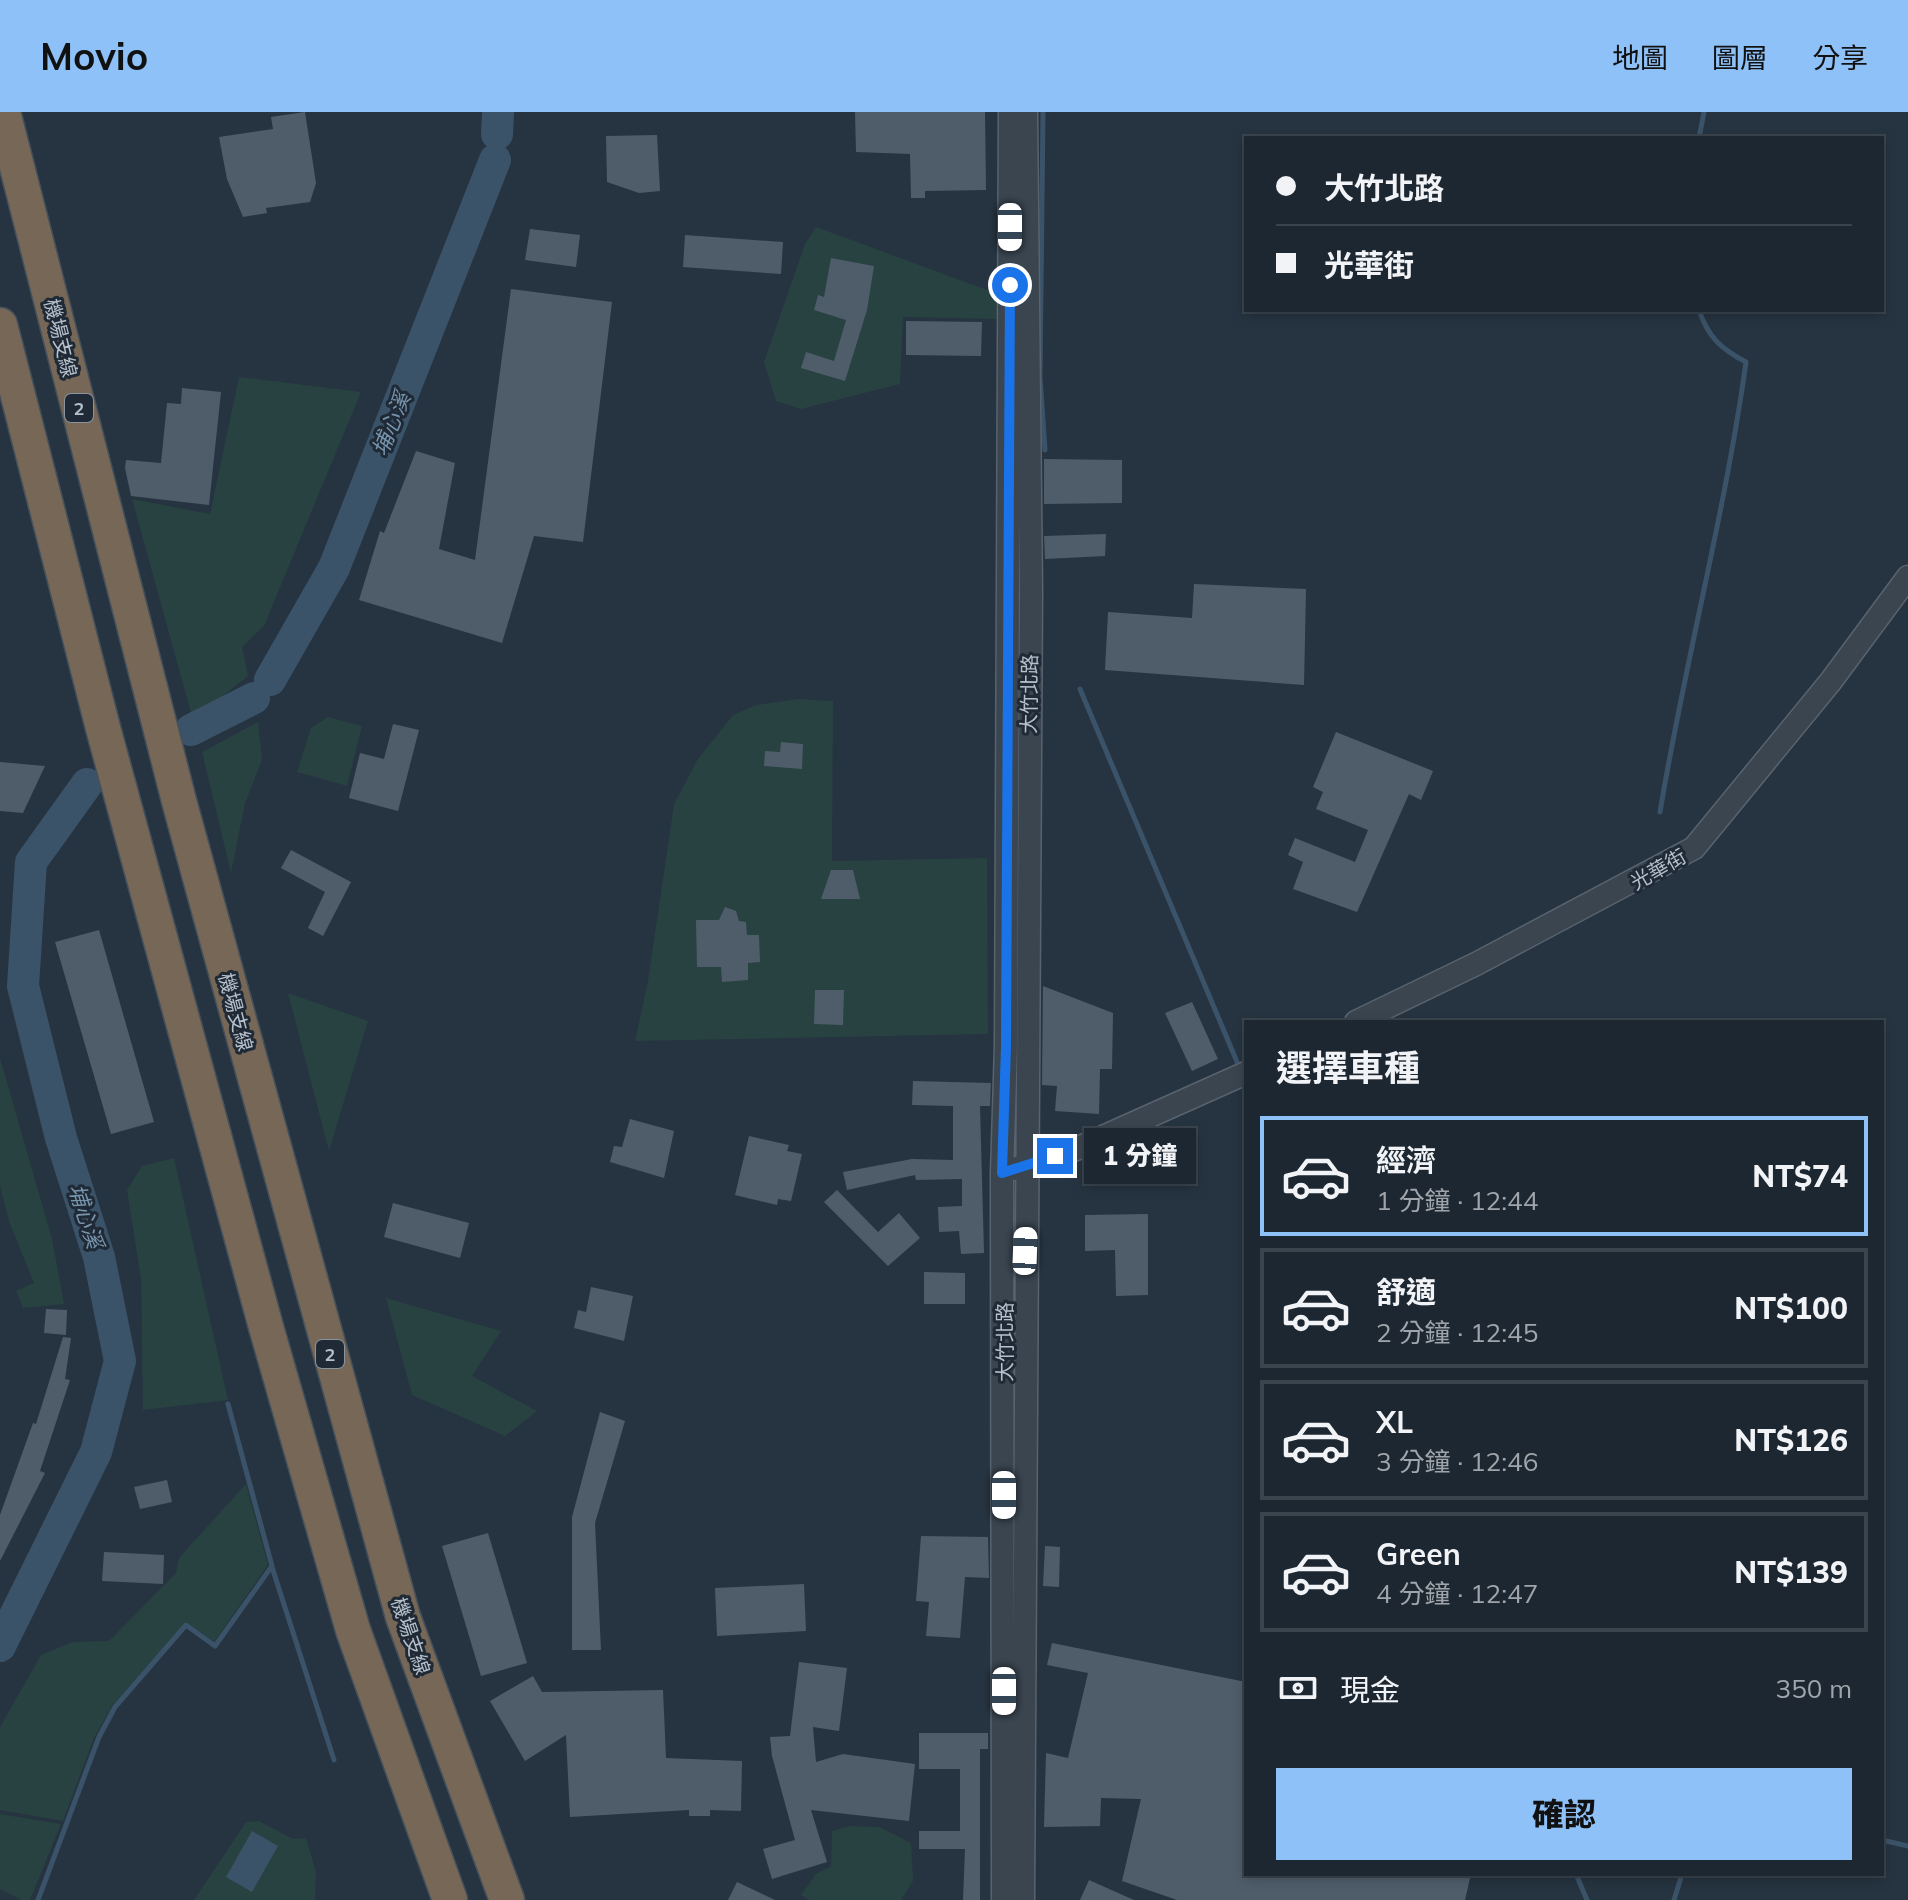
<!DOCTYPE html>
<html lang="zh-TW">
<head>
<meta charset="utf-8">
<style>
	:root { --surface:#1c2731; --page:#252f39; --text:#f1f3f6; --muted:#a0a5ab; --line:#3a444d; --accent:#8ec1f8 }
	body { margin:0; font-family:Mulish,"Noto Sans TC",sans-serif; background:var(--page); color:var(--text); height:100vh; display:flex; flex-direction:column; font-size:30px; white-space:nowrap }
	* { box-sizing:border-box; margin:0 }
	p { font-size:26px; color:var(--muted) }
	.icon { flex:none; width:44px; height:44px; fill:none; stroke:currentColor; stroke-width:2; stroke-linecap:round; stroke-linejoin:round }
	.map { position:relative; flex:1; overflow:hidden }
	.drawer { position:absolute; left:1244px; top:908px; width:640px; height:856px; display:flex; flex-direction:column; background:var(--surface); border-radius:0px; box-shadow:0 4px 12px #0003,0 0 0 2px var(--line) }
	.drawer>* { flex:none }
	.top-card { position:absolute; left:1244px; top:24px; width:640px; height:176px; border-radius:0px; box-shadow:0 4px 12px #0003,0 0 0 2px var(--line); display:grid; align-content:center; height:176px; padding:0 32px; background:var(--surface) }
	.end { position:absolute; width:36px; height:36px; margin:-18px; border:10px solid #1a73e8; background:#fff; box-shadow:0 0 0 4px #fff }
	.from { border-radius:50% }
	.bubble { position:absolute; height:56px; border-radius:0px; background:var(--surface); box-shadow:0 4px 12px #0003,0 0 0 2px var(--line); font-size:26px; font-weight:800; line-height:56px; text-align:center }
	.car { position:absolute; width:24px; height:48px; margin:-24px -12px; border-radius:10px; box-shadow:0 0 6px 2px #0007; background:linear-gradient(#fff 24%,#345 0 40%,#fff 0 76%,#345 0 86%,#fff 0) }
	.top-card b { display:flex; align-items:center; gap:28px; height:76px; font-size:30px }
	.top-card b+b { border-top:2px solid var(--line) }
	.top-card i { width:20px; height:20px; background:var(--text) }
	ul { padding:0; list-style:none }
	li { display:flex; align-items:center; gap:24px; height:120px; margin:0 16px 12px; padding:0 16px; border:4px solid var(--line); border-radius:0px }
	li div { flex:1 }
	li b { display:block; font-size:30px }
	li em { font-style:normal; font-weight:800 }
	li.on { border-color:var(--accent) }
	li>.icon { width:72px; height:72px; stroke-width:1.5 }
	h2 { padding:0 32px; font-size:36px; line-height:96px }
	.pay { display:flex; align-items:center; gap:20px; height:88px; padding:0 32px; font-size:30px }
	.pay p { margin-inline-start:auto }
	.primary-button { display:flex; gap:16px; margin-top:auto; padding:16px 32px }
	.primary-button a { flex:1; height:92px; border-radius:0px; background:var(--accent); color:#111; font-size:32px; font-weight:800; line-height:92px; text-align:center }
	header { display:flex; align-items:center; gap:48px; box-sizing:border-box; height:112px; padding:0 40px; background:var(--accent); color:#111 }
	header strong { font-size:38px }
	nav { display:flex; gap:44px; margin-inline-start:auto; font-size:28px }
	.map>svg:first-child { display:block }
	.green { fill:#284141 }
	.water { fill:#3b5369 }
	.lines { fill:none; stroke-linecap:round; stroke-linejoin:round }
	.stream { stroke:#3b5369; stroke-width:5 }
	.river { stroke:#3b5369; stroke-width:32 }
	.building { fill:#4f5d6b }
	.minor-casing { stroke:#58636e; stroke-width:25 }
	.highway-casing { stroke:#45505b; stroke-width:37 }
	.minor { stroke:#3a4550; stroke-width:22 }
	.highway { stroke:#766757; stroke-width:34 }
	.route { stroke:#1a73e8; stroke-width:10 }
	.labels { text-anchor:middle; dominant-baseline:central; stroke-width:6; stroke-linejoin:round; paint-order:stroke }
	.shield { fill:#1f2a36; stroke:#89939e; stroke-width:2 }
	.shield-label { font-size:18px; font-weight:bold; fill:#b6c0cb }
	.street-label { font-size:20px; fill:#b6c0cb; stroke:#1f2a36 }
	.water-label { font-size:22px; font-style:italic; fill:#7794ad; stroke:#1f2a36 }
</style>
</head>
<body>
<header>
<strong>Movio</strong>
<nav><a>地圖</a><a>圖層</a><a>分享</a></nav>
</header>
<div class="map">
<svg width="1908" height="1788" viewBox="0 0 1908 1788">
	<rect width="100%" height="100%" fill="#263441"/>
	<!-- green -->
	<path class="green" d="M816 115 998 182V207L903 205 900 272 801 297 776 289 764 250 805 132Z
		M239 265 361 280 264 514 242 535 248 564 193 608 132 387 210 402Z
		M799 587 833 589 832 749 987 746 988 922 635 929 648 869 674 692 698 647 733 603 756 593Z
		M328 605 362 614 347 674 297 660 311 616Z
		M258 610 262 648 245 691 231 761 202 640Z
		M288 881 368 909 329 1039Z
		M0 946 52 1127 64 1192 23 1196 16 1179 34 1171 10 1112 0 1074Z
		M174 1046 228 1288 143 1298 141 1167 127 1078 142 1054Z
		M386 1186 501 1219 472 1264 537 1299 505 1324 412 1283Z
		M246 1372 268 1453 214 1530 186 1510 112 1594 94 1626 63 1709 0 1698V1615L41 1543 72 1530 109 1529 176 1461 179 1446Z
		M0 1702 61 1712 30 1788H22L0 1777Z
		M259 1709 293 1727 306 1726 316 1760 315 1788H194L246 1710Z
		M849 1714 879 1715 911 1731 913 1769 901 1788H810L801 1783 816 1762 831 1754 832 1719Z"/>
	<!-- water -->
	<path class="water" d="M252 1719 278 1734 252 1780 226 1765Z"/>
	<g class="lines">
		<!-- stream -->
		<path class="stream" d="M1043 0 1040 265 1045 338
			M1699 26 1704 0
			M1080 577 1240 957
			M1660 700C1685 549 1725 402 1746 250 1721 237 1708 225 1699 198
			M272 1455 334 1648
			M1882 1728 1908 1734
			M1576 1762 1587 1788
			M38 1788 99 1625 115 1595 186 1513 215 1534 272 1454 228 1292
			M1674 1788 1682 1762"/>
		<!-- river -->
		<path class="river" d="M497 22 498 0
			M270 568 334 456 495 48
			M191 618 254 586
			M0 1534 96 1340 120 1249 99 1145 61 1026 23 874 31 750 87 672"/>
	</g>
	<!-- building -->
	<path class="building" d="M305 0 316 71 310 90 266 96 267 101 243 105 227 67 219 25 273 17 271 5Z
		M855 0H985L986 78 925 79V86H911L910 42 856 40Z
		M657 23 660 79 639 81 607 70 606 24Z
		M530 117 580 123 576 155 525 148Z
		M685 123 783 130 781 162 683 155Z
		M831 146 874 154 867 198 845 269 801 256 806 240 834 249 846 208 814 198 818 183 824 185Z
		M511 177 612 190 583 430 534 424 502 531 359 488 380 419 384 421 416 339 455 351 439 437 475 448Z
		M906 209 982 210 981 244 906 243Z
		M182 276 221 280 209 393 131 384 125 356 126 348 161 351 167 291 181 292Z
		M1044 347 1122 348V391L1044 392Z
		M1106 422 1105 444 1045 447 1044 424Z
		M1194 472 1306 477 1304 573 1105 558 1108 500 1192 506Z
		M393 612 419 618 398 699 349 686 360 641 384 647Z
		M1336 620 1433 659 1421 688 1409 682 1357 800 1293 777 1303 750 1288 743 1295 726 1355 750 1368 718 1316 697 1323 680 1313 675Z
		M781 630 803 632 802 657 764 654 765 639 780 640Z
		M0 650 45 654 23 701 0 699Z
		M291 738 351 770 323 824 308 816 325 780 281 756Z
		M831 758H853L860 787H821Z
		M725 795 736 799 739 809 746 810 747 823H759L760 850 748 851V868L722 870 721 855H697L696 808H719Z
		M99 818 154 1010 111 1022 55 830Z
		M1043 874 1113 901 1112 957H1100L1099 1002 1055 999 1057 974 1042 973Z
		M815 878H844L843 913 814 912Z
		M1192 890 1218 947 1192 959 1165 901Z
		M913 969 991 971 990 994H980L984 1141 961 1142 959 1119 939 1120 938 1095 962 1094V1067L916 1068 915 1063 847 1078 843 1060 912 1047 953 1048V994L912 993Z
		M630 1007 674 1019 664 1066 610 1050 614 1034 622 1035Z
		M749 1024 789 1033 787 1039 802 1042 791 1089 778 1087 777 1093 735 1083Z
		M837 1078 878 1120 899 1101 920 1126 888 1154 824 1090Z
		M393 1091 469 1111 460 1146 384 1125Z
		M1148 1102V1183L1116 1184 1115 1138 1085 1139V1103Z
		M924 1160 965 1161V1192H924Z
		M591 1175 633 1184 624 1229 574 1216 578 1198 586 1200Z
		M46 1197 67 1198 66 1223 44 1221Z
		M63 1225 71 1226 65 1267 70 1268 40 1359 45 1361 0 1449V1403L33 1311 36 1312Z
		M600 1300 625 1309 595 1411 601 1538H572V1405Z
		M167 1368 172 1390 140 1397 134 1375Z
		M488 1421 527 1551 481 1564 442 1434Z
		M921 1424 988 1425 989 1466 965 1465 960 1526 926 1524 929 1490 916 1489Z
		M1045 1434 1060 1435 1059 1475 1043 1474Z
		M104 1440 164 1443 163 1472 102 1469Z
		M804 1472 806 1519 717 1524 715 1476Z
		M1052 1531 1246 1570V1762H1471L1465 1788H1177L1122 1769 1141 1687 1101 1686 1100 1714 1044 1715 1046 1641 1068 1646 1088 1561 1047 1553Z
		M799 1550 847 1556 839 1619 813 1615 816 1650 843 1642 915 1652 909 1709 811 1698 827 1750 772 1767 763 1737 795 1728 772 1644 770 1625 790 1624Z
		M533 1564 542 1580 663 1578 666 1646 742 1649 741 1699 710 1698V1704H689V1698L570 1705 566 1623 525 1649 490 1589Z
		M919 1621H988V1637H980V1788H963L965 1737H919V1719H960V1657H919Z
		M1089 1768 1134 1788H1080Z
		M737 1770 775 1788H728Z"/>
	<g class="lines">
		<!-- minor casing -->
		<g class="minor-casing">
			<path id="minor" d="M1356 910 1476 852 1694 736 1831 569 1908 465
				M1014 1057 1076 1037 1246 961
				M1003 1788 1002 1061 1006 934 1010 0
				M1023 1788 1031 480 1026 0"/>
		</g>
		<!-- highway casing -->
		<g class="highway-casing">
			<path id="highway" d="M3 0 179 689 403 1505 507 1788
				M0 213 103 616 266 1215 353 1518 450 1788"/>
		</g>
		<!-- minor -->
		<use href="#minor" class="minor"/>
		<!-- highway -->
		<use href="#highway" class="highway"/>
	</g>
	<g class="lines">
		<!-- route -->
		<path class="route" d="M1010 173 1006 934 1002 1061 1055 1044"/>
	</g>
	<g class="labels">
		<!-- shield labels -->
		<g class="shield">
			<rect x="65" y="282" width="28" height="28" rx="6"/>
			<rect x="316" y="1228" width="28" height="28" rx="6"/>
		</g>
		<g class="shield-label">
			<text x="79" y="296">2</text>
			<text x="330" y="1242">2</text>
		</g>
		<!-- street labels -->
		<g class="street-label">
			<text transform="translate(61 226) rotate(76)">機場支線</text>
			<text transform="translate(1029 582) rotate(-89)">大竹北路</text>
			<text transform="translate(1658 757) rotate(-30)">光華街</text>
			<text transform="translate(236 900) rotate(75)">機場支線</text>
			<text transform="translate(1004 1230) rotate(-90)">大竹北路</text>
			<text transform="translate(411 1524) rotate(71)">機場支線</text>
		</g>
		<!-- water labels -->
		<g class="water-label">
			<text transform="translate(391 312) rotate(-68)">埔心溪</text>
			<text transform="translate(86 1104) rotate(72)">埔心溪</text>
		</g>
	</g>
</svg>
<i class="end from" style="left:1010px;top:173px"></i>
<i class="end" style="left:1055px;top:1044px"></i>
<div class="bubble" style="left:1084px;top:1016px;width:112px">1 分鐘</div>
<i class="car" style="left:1010px;top:115px;rotate:180deg"></i>
<i class="car" style="left:1025px;top:1139px;rotate:2deg"></i>
<i class="car" style="left:1004px;top:1383px;rotate:180deg"></i>
<i class="car" style="left:1004px;top:1579px;rotate:180deg"></i>
<div class="top-card">
<b><i class="from"></i>大竹北路</b>
<b><i></i>光華街</b>
</div>
<section class="drawer">
<h2>選擇車種</h2>
<ul>
<li class="on"><svg class="icon" aria-label="car" viewBox="0 0 24 24"><path d="M5 17H2v-5l4-1 3-4h7l3 4 3 1v5h-3M9 17h6M6 11h13"/><circle cx="7" cy="17" r="2"/><circle cx="17" cy="17" r="2"/></svg><div><b>經濟</b><p>1 分鐘 · 12:44</p></div><em>NT$74</em></li>
<li><svg class="icon" aria-label="car" viewBox="0 0 24 24"><path d="M5 17H2v-5l4-1 3-4h7l3 4 3 1v5h-3M9 17h6M6 11h13"/><circle cx="7" cy="17" r="2"/><circle cx="17" cy="17" r="2"/></svg><div><b>舒適</b><p>2 分鐘 · 12:45</p></div><em>NT$100</em></li>
<li><svg class="icon" aria-label="car" viewBox="0 0 24 24"><path d="M5 17H2v-5l4-1 3-4h7l3 4 3 1v5h-3M9 17h6M6 11h13"/><circle cx="7" cy="17" r="2"/><circle cx="17" cy="17" r="2"/></svg><div><b>XL</b><p>3 分鐘 · 12:46</p></div><em>NT$126</em></li>
<li><svg class="icon" aria-label="car" viewBox="0 0 24 24"><path d="M5 17H2v-5l4-1 3-4h7l3 4 3 1v5h-3M9 17h6M6 11h13"/><circle cx="7" cy="17" r="2"/><circle cx="17" cy="17" r="2"/></svg><div><b>Green</b><p>4 分鐘 · 12:47</p></div><em>NT$139</em></li>
</ul>
<div class="pay"><svg class="icon" aria-label="cash" viewBox="0 0 24 24"><path d="M3 7h18v10H3z"/><circle cx="12" cy="12" r="2"/></svg>現金<p>350 m</p></div>
<div class="primary-button"><a>確認</a></div>
</section>
</div>
</body>
</html>
